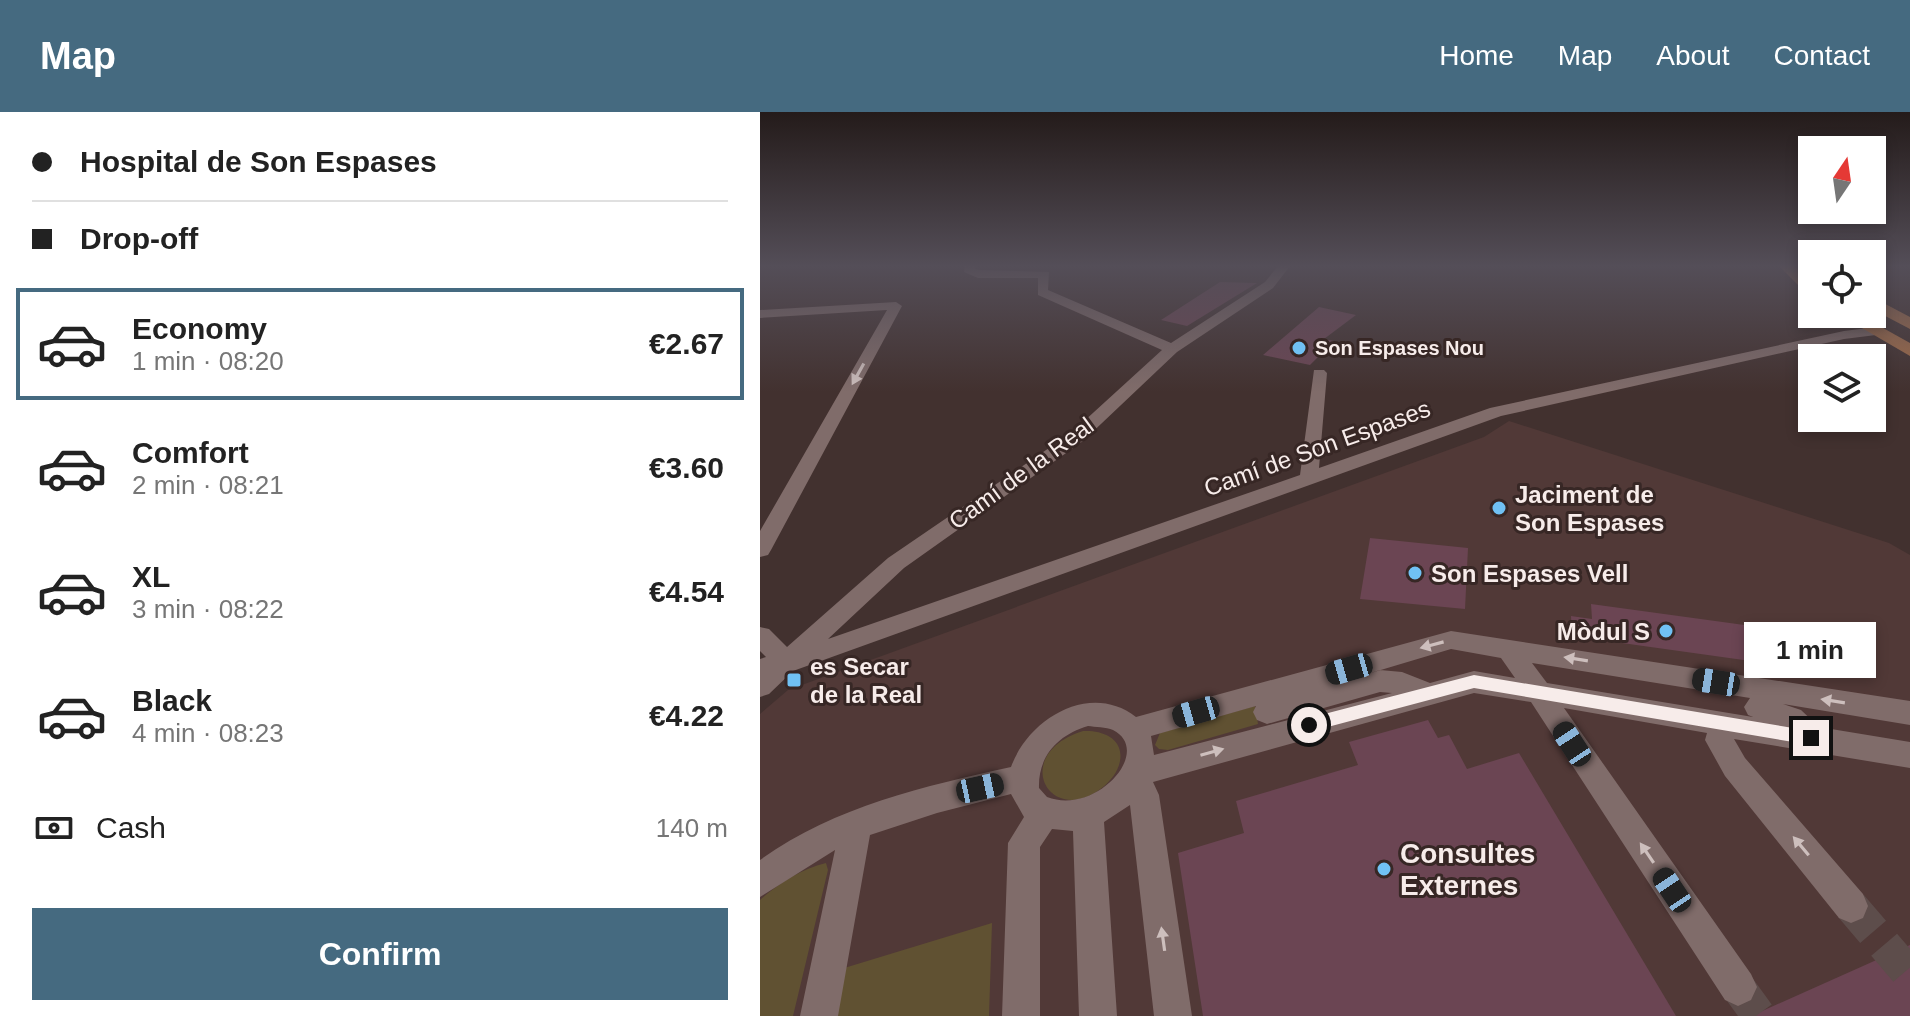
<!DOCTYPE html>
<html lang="en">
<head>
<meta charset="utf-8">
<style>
	:root { --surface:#fff; --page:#f2f2f2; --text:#222; --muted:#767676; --line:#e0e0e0; --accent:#456a80 }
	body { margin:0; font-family:Helvetica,sans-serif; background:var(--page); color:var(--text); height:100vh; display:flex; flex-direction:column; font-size:30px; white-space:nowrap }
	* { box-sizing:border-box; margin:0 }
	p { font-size:26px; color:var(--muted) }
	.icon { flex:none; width:44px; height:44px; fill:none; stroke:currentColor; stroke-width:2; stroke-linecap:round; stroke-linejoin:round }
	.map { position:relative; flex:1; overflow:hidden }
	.details { display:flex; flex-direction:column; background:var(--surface); width:760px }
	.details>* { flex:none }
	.guide { display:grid; align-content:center; height:176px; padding:0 32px; background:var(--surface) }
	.needle { width:52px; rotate:13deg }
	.controls { position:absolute; left:1038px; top:24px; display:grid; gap:16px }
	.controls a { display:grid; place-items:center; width:88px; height:88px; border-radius:0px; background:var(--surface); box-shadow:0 4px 12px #0003; font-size:40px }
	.end { position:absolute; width:36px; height:36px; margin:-18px; border:10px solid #f7ecea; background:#111; box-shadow:0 0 0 4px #111 }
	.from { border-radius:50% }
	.bubble { position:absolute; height:56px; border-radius:0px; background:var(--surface); box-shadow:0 4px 12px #0003; font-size:26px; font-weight:700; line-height:56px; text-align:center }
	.car { position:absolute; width:24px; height:48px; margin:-24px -12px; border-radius:10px; box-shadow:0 0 6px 2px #0007; background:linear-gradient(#222 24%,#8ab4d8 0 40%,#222 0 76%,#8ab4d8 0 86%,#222 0) }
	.guide b { display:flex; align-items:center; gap:28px; height:76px; font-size:30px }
	.guide b+b { border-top:2px solid var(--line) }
	.guide i { width:20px; height:20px; background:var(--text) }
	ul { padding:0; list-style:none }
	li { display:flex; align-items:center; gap:24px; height:112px; margin:0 16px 12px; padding:0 16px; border:4px solid transparent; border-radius:0px }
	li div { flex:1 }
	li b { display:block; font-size:30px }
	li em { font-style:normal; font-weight:700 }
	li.current { border-color:var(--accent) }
	li>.icon { width:72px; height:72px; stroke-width:1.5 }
	.pay { display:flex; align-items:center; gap:20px; height:88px; padding:0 32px; font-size:30px }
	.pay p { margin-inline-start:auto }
	.cta { display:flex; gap:16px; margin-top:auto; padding:16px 32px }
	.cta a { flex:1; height:92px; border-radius:0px; background:var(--accent); color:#fff; font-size:32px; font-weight:700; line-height:92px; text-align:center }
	header { display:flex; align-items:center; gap:48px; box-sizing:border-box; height:112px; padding:0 40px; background:var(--accent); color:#fff }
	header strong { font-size:38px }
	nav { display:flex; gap:44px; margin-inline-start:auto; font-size:28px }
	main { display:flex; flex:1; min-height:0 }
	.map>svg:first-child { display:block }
	.built { fill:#513937 }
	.green { fill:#605132 }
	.building { fill:#6b4553 }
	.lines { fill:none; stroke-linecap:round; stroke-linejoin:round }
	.minor-tunnel { stroke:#5d4d4b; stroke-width:34; stroke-dasharray:34 17; stroke-linecap:butt }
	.minor { fill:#806c6a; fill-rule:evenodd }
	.major { fill:#a46d48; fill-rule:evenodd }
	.oneway { fill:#cdbfbd }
	.route { fill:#f7ecea }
	.poi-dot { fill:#70c1f4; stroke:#372725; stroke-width:3 }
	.labels { text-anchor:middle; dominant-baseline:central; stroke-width:6; stroke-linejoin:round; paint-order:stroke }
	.far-poi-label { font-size:20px; font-weight:bold; fill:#f7ecea; stroke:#372725; text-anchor:start }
	.street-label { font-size:24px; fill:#f7ecea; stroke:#372725 }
	.poi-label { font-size:24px; font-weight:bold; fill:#f7ecea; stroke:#372725; text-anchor:start }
	.near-poi-label { font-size:28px; font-weight:bold; fill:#f7ecea; stroke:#372725; text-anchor:start }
</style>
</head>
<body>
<header>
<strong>Map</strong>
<nav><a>Home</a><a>Map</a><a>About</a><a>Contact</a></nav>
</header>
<main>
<section class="details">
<div class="guide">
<b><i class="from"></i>Hospital de Son Espases</b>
<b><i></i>Drop-off</b>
</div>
<ul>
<li class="current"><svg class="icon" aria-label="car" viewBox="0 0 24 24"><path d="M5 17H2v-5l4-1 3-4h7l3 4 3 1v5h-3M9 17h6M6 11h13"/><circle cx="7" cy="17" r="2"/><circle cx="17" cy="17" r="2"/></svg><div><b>Economy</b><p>1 min · 08:20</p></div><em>€2.67</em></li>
<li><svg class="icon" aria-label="car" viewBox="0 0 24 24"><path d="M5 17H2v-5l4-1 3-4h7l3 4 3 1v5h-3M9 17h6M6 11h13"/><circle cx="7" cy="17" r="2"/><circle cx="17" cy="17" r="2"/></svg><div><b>Comfort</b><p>2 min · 08:21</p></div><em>€3.60</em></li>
<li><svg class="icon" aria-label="car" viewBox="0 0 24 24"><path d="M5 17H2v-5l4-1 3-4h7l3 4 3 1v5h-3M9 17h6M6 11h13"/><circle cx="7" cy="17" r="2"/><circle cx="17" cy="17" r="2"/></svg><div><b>XL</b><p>3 min · 08:22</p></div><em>€4.54</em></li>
<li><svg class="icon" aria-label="car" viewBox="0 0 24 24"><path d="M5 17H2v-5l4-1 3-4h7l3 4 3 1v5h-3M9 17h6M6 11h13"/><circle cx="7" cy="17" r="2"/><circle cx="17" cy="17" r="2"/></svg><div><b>Black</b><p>4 min · 08:23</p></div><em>€4.22</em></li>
</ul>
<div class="pay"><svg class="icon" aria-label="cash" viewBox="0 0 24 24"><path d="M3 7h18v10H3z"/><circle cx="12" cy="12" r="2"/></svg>Cash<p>140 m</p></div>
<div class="cta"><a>Confirm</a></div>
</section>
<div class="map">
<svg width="1150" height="904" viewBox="0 0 1150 904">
	<rect width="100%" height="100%" fill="#42312f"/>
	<!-- built -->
	<path class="built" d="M749 309 1129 431 1150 443V904H0V602L28 578 724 325Z"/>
	<!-- green -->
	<path class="green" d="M495 594 498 612 408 638 399 637 395 633 400 621Z
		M323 619C342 618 364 626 360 649 358 660 351 668 343 675 289 718 249 642 323 619Z
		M66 751 68 758 33 904H0V788C19 771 41 757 66 751Z
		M232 811 229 904H73L81 857Z"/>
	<!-- building -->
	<path class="building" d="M460 170 497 171 427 214 401 208Z
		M559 195 596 203 564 227 574 229 550 253 503 243Z
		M610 426 708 436 705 497 600 487Z
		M831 492 999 515 1012 552 812 524 811 504 832 507Z
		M668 608 678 626 689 623 707 657 759 641 916 904H443L418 741 484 721 476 689 598 653 589 630Z
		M1150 833V904H991Z"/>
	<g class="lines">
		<!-- minor-tunnel -->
		<path class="minor-tunnel" d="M1091 794 1150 863
			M978 875 999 904"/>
		<!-- minor -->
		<path class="minor" d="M205 154H216L215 157 220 158 289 160 288 178 411 231 505 170 518 154H530L513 176 417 240 323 329 144 456 68 527 540 363 554 258H564L567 261 559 356 730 296 1084 219 1116 215 1123 219 1116 223 1084 227 741 304 33 559 9 582 0 585V547L6 545 0 539V515L9 517 27 535 128 446 311 321 402 238 278 183V166H218L204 160Z
			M136 190 142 194 11 438 8 443 0 445V419L127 198 0 206V198Z
			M691 519 1150 589V613L1023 592 1041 598 1059 615 1150 630V656L974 627 985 646 1103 782 1108 794 1103 806 1091 811 1079 806 965 664 945 628 947 621 804 596 991 862 997 875 991 888 978 894 965 888 771 590 714 581 393 670 399 683 432 904H394L370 693 344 710 357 904H319L313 719 292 717 280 735V904H242L248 731 264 705 251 682 177 701 110 723 78 904H40L75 738 0 785V748C73 695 165 674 251 655 268 607 330 569 376 605ZM691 537 741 546 755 566 714 559 670 571 642 560 620 558 604 563ZM772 551 990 586 984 595 988 603 993 605 787 571ZM620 580 632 581 394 643 391 624 496 594 493 600 497 608 507 612ZM328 614C335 615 346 615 353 618 394 639 336 704 287 685L279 676C278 644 298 623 328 614Z"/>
		<!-- major -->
		<path class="major" d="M1019 154H1034L1052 170V183L1046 181Z
			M1112 185 1150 205V217L1112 197Z
			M1078 202H1098L1150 231V244Z"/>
	</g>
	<!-- one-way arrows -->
	<defs><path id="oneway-solid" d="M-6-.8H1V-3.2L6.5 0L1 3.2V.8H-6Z" transform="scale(2)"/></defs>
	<g class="oneway">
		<use href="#oneway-solid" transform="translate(98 262) rotate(119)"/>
		<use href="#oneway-solid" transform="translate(672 533) rotate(165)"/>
		<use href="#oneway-solid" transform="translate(816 547) rotate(-171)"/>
		<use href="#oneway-solid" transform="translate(1073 589) rotate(-171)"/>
		<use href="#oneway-solid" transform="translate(452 640) rotate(-16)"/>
		<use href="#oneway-solid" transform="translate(1041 734) rotate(-130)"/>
		<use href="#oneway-solid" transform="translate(887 741) rotate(-124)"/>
		<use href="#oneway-solid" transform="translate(403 827) rotate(-98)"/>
	</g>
	<!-- sky -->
	<linearGradient id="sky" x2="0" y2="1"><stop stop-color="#241b1a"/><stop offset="0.55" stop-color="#544e58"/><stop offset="1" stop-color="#544e58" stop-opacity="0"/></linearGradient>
	<rect width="1150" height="280" fill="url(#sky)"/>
	<!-- route -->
	<path class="route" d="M714 563 1051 619 1060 626 1051 633 714 576 549 620 540 613 549 606Z"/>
	<!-- markers -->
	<g class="poi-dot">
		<circle cx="539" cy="236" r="8"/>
		<circle cx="739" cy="396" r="8"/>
		<circle cx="655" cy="461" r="8"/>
		<circle cx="906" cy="519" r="8"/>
		<rect x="26" y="560" width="16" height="16" rx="4"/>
		<circle cx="624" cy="757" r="8"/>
	</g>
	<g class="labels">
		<!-- far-poi labels -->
		<g class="far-poi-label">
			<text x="555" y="236">Son Espases Nou</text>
		</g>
		<!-- street labels -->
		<g class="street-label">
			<text transform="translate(557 336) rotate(-20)">Camí de Son Espases</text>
			<text transform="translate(261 361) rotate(-36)">Camí de la Real</text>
		</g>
		<!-- poi labels -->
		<g class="poi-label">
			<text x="755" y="382">Jaciment de<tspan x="755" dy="28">Son Espases</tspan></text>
			<text x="671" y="461">Son Espases Vell</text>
			<text x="890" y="519" text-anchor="end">Mòdul S</text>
			<text x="50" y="554">es Secar<tspan x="50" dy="28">de la Real</tspan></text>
		</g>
		<!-- near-poi labels -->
		<g class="near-poi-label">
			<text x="640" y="741">Consultes<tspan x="640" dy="32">Externes</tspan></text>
		</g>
	</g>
</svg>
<div class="controls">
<a><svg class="needle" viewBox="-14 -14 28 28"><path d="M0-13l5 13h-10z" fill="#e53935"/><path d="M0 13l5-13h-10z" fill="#767676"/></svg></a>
<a><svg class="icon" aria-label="locate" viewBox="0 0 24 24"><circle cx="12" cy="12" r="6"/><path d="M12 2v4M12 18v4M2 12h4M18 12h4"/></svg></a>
<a><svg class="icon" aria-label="layers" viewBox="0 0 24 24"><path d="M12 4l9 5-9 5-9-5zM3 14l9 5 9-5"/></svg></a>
</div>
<i class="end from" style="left:549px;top:613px"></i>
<i class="end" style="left:1051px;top:626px"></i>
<div class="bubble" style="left:984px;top:510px;width:132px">1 min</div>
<i class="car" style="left:589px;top:557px;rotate:254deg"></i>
<i class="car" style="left:956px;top:570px;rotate:279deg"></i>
<i class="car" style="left:436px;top:600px;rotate:254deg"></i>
<i class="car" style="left:812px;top:632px;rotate:327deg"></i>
<i class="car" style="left:220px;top:676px;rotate:78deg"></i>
<i class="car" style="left:912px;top:778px;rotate:326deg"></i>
</div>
</main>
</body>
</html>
